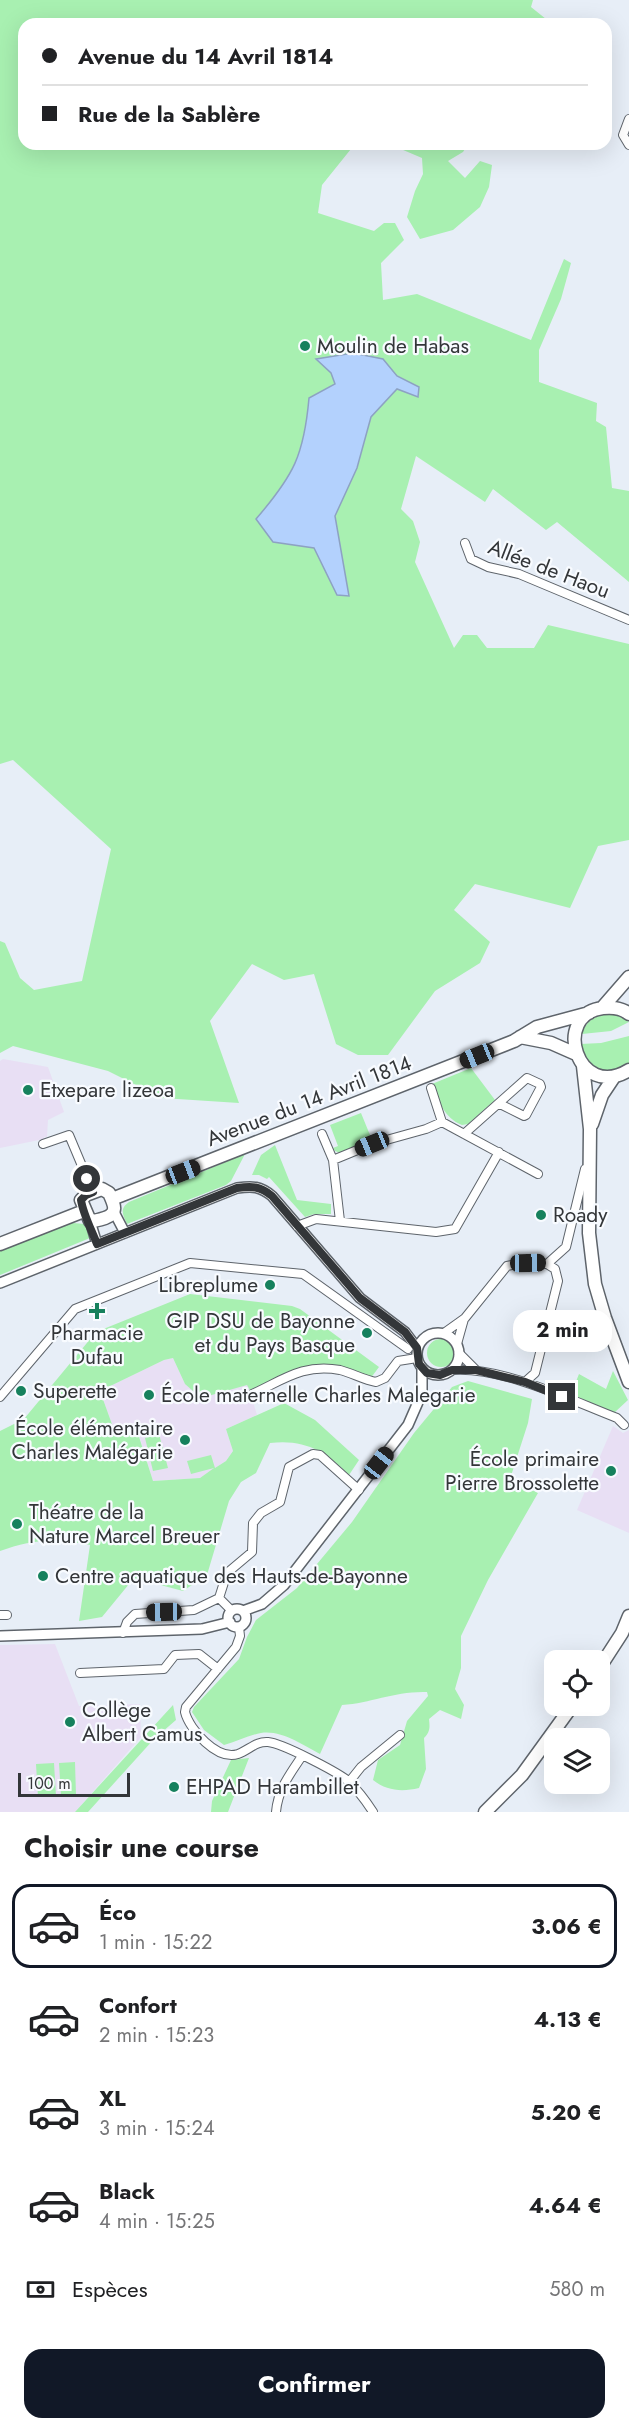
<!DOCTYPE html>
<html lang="fr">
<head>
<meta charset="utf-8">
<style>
	:root { --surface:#fff; --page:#f6f6f6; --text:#202124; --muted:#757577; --line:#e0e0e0; --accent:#111827 }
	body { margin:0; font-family:Jost,sans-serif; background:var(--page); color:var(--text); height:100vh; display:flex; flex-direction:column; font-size:22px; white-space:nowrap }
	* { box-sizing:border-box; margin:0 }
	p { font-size:20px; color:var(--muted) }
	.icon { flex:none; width:33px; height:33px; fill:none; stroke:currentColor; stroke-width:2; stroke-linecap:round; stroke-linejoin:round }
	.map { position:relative; height:1812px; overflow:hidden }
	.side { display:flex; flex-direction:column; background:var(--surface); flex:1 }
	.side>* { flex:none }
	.top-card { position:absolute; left:18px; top:18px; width:594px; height:132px; border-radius:18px; box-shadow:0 6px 24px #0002; display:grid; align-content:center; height:132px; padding:0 24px; background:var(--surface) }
	.controls { position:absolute; left:544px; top:1650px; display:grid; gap:12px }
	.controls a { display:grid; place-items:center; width:66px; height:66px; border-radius:12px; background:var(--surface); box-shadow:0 6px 24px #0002; font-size:30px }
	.scale { position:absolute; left:18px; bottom:15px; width:112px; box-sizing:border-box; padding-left:6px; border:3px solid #333639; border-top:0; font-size:16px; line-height:21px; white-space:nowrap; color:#333639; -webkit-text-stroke:4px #f8fbff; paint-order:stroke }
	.end { position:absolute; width:27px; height:27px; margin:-14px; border:8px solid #333639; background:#fff; box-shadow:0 0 0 3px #fff }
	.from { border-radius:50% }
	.bubble { position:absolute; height:42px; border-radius:18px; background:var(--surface); box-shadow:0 6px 24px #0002; font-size:20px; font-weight:700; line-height:42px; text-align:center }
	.car { position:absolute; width:18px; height:36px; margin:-18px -9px; border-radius:8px; box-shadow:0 0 4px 2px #0007; background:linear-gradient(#222 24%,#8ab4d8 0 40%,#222 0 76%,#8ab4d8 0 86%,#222 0) }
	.top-card b { display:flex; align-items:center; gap:21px; height:57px; font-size:22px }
	.top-card b+b { border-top:2px solid var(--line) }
	.top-card i { width:15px; height:15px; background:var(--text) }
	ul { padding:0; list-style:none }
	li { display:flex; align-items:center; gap:18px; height:84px; margin:0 12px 9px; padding:0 12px; border:3px solid transparent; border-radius:18px }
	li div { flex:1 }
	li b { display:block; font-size:22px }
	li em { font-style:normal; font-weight:700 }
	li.current { border-color:var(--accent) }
	li>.icon { width:54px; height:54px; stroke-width:1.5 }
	h2 { padding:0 24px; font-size:27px; line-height:72px }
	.pay { display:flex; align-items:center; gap:15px; height:66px; padding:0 24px; font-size:22px }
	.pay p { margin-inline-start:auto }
	.action { display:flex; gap:12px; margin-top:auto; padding:12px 24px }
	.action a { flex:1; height:69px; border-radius:18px; background:var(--accent); color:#fff; font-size:24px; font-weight:700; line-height:69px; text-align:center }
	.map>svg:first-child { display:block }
	.education { fill:#e8dff4 }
	.green { fill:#a8f0b1; fill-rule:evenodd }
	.water { fill:#b3d1fd; stroke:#8da2c2; stroke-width:1.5 }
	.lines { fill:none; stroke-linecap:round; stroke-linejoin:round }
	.minor-casing { stroke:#5e646b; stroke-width:10 }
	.tertiary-casing { stroke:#5e646b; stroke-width:12 }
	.primary-casing { stroke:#5e646b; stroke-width:15 }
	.minor { stroke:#fff; stroke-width:8 }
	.tertiary { stroke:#fff; stroke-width:9 }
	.primary { stroke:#fff; stroke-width:12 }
	.route { stroke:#333639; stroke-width:8 }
	.poi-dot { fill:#16815d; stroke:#f8fbff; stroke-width:2 }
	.labels { text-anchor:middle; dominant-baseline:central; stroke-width:4.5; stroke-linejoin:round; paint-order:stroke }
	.poi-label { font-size:21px; fill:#333639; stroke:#f8fbff; text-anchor:start }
	.street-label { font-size:21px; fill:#333639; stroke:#f8fbff }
</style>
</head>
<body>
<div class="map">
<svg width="629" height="1812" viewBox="0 0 629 1812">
	<rect width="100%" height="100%" fill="#e7eef7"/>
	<!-- education -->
	<path class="education" d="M3 1059 48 1067 64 1112 48 1120 47 1137H44V1139L0 1148V1061Z
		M173 1358 185 1384 248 1385 257 1415 226 1429 233 1451 226 1461 200 1478 153 1481 136 1425 113 1427 100 1391 164 1360Z
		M613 1426 623 1433 629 1430V1533L577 1510Z
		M55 1644 79 1706 140 1704 141 1737 75 1812H0V1645Z"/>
	<!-- green -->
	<path class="green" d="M0 0H533L531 7 546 19 544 24 529 20 526 24H24V144H355L322 185 318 213 374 231 384 223H395L404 240 381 263 383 300 417 294 531 340 564 259 571 263 561 299 539 350V382L597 403 596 421 606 427 612 488 629 491V582L557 522 546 530 493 489 485 502 416 456 401 509 413 521 420 542 415 562 454 648 463 635H477L487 648H534L548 625 629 644V840L598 846 570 908 475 884 454 910 490 942 480 963 435 991 388 1055H358L336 1044 314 974 284 980 252 964 210 1021 239 1103 162 1098 108 1071 13 1046 0 1053V941L5 943 20 978 34 990 82 981 111 849 13 760 0 764ZM317 359H383L397 376 419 387 418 396 397 389 371 417 357 468 335 516 349 596 337 595 314 548 273 542 256 519C294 475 304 455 309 398L335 384 331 373Z
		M389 144H468L463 152 448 161 465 178 480 161 492 165 489 187 480 207 453 230 420 239 407 217 415 191 423 174 422 158Z
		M610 1013 618 1015 629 1022 611 1031 582 1034C586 1020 596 1015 610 1013Z
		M629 1036V1064C606 1080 587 1069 580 1044L601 1043Z
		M471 1068 495 1100 468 1124 462 1125C444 1118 439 1101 432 1084Z
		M361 1113 372 1140 340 1153 335 1151 333 1148 338 1146 330 1125Z
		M275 1145 297 1200 331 1204V1214H314L305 1217 269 1177 267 1179 259 1175H252L261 1155Z
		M245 1154 231 1181 226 1185 127 1224C123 1215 119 1209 129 1202Z
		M72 1221 73 1223 85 1224 90 1238 0 1275V1248Z
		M190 1294 292 1306 300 1309 379 1367 370 1379 323 1367 251 1392 247 1385 201 1398 185 1384 173 1358 164 1360 100 1391 113 1427 135 1424 153 1481 200 1478 214 1468 191 1474 187 1461 211 1455 215 1468 226 1461 233 1451 226 1429 284 1403 315 1420 359 1460 349 1475C325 1451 305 1439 270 1443L256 1473 241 1482 229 1501 207 1575 183 1591 134 1578 102 1617 79 1621 90 1545C58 1538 31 1539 0 1551V1431L24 1419 96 1332Z
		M427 1353a14 14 0 1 1 28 0a14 14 0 1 1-28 0Z
		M613 1371 628 1400 614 1413 571 1394 579 1374 606 1389Z
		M468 1381 532 1399 528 1423 510 1479 538 1493 488 1580 461 1636V1668L455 1689 464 1705 461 1719 440 1710 429 1719C430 1728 430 1732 424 1738L426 1769 419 1788C402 1792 387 1791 373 1780L378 1760 400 1745 407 1721 428 1696 427 1692C394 1691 372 1703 342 1705L320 1754C302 1745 282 1730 261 1733 249 1735 236 1742 224 1745L204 1730 192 1712 194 1707 239 1659 247 1637 256 1620 297 1588 352 1522 414 1433 452 1387Z
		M159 1434 168 1468 153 1471 145 1438Z
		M173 1705 176 1720 154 1739 88 1812H75Z
		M249 1758 228 1812H211L212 1801 231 1760Z
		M75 1762 76 1795 61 1796 59 1763Z
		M54 1763 56 1796 38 1797 36 1764Z"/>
	<!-- water -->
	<path class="water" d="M353 353 383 359 397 376 419 387 418 397 397 389 371 417 357 468 335 516 349 596 337 595 314 548 273 542 256 519C294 475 304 455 309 398L335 384 331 373 316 359Z"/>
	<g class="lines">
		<!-- minor casing -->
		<g class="minor-casing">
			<path id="minor" d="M629 119 623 135 629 145
				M465 543 471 559 488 567 519 574 629 620
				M431 1088 442 1122
				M322 1134 333 1160 340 1221
				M464 1134 527 1078 540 1084 541 1087 526 1115 524 1116 500 1104
				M43 1144 69 1135 93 1192
				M333 1160 372 1144 426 1129 442 1122 538 1174
				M297 1226 316 1219 436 1232 455 1229 499 1152
				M547 1264 566 1247 585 1169
				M444 1333 465 1318 507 1266 516 1264H547
				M457 1344 464 1319
				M459 1353 476 1370
				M452 1370C502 1366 570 1400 617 1418L624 1425
				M525 1382 535 1373 558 1281 555 1269 547 1264
				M250 1395C282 1381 302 1363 340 1370 352 1373 364 1380 376 1382L385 1378 398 1361 417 1358
				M0 1397 75 1309 190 1263 303 1274 408 1349
				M219 1598 227 1573 252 1552 253 1523 261 1513 280 1502 289 1467 313 1454 320 1455 359 1490
				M0 1615H7
				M239 1627 240 1636 236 1647 186 1707 185 1712C189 1729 217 1761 238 1754 249 1750 256 1741 268 1742 282 1743 335 1771 347 1780 357 1789 366 1801 373 1812
				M123 1633 127 1622 135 1614 194 1610 219 1598 232 1611
				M80 1673 164 1669 175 1655 199 1654 218 1669
				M349 1782 361 1767 400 1735
				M276 1812C278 1789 290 1774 302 1756"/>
		</g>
		<!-- tertiary casing -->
		<g class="tertiary-casing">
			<path id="tertiary" d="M114 1212 125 1233
				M90 1221 97 1244
				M0 1283 237 1188C253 1186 260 1186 272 1196L360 1298 405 1332 417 1348
				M417 1354a21 21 0 1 1 42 0a21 21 0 1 1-42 0Z
				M228 1618a9 9 0 1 1 18 0a9 9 0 1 1-18 0Z
				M243 1611 262 1604 284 1585 408 1425 422 1393V1368
				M0 1636 202 1629 230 1622"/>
		</g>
		<!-- primary casing -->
		<g class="primary-casing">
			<path id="primary" d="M602 1008 629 977
				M629 1014C622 1008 612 1007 603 1008 551 1014 577 1102 629 1070
				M520 1037 551 1043 576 1054
				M583 1066 590 1129 589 1233 595 1284 605 1318 629 1382
				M592 1124 602 1095 614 1077
				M102 1189 109 1193C114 1204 119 1213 105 1218 99 1220 96 1221 90 1221L81 1200 86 1195Z
				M112 1199 514 1041 537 1027 589 1013
				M0 1244 84 1211
				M600 1667 622 1633 629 1616
				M485 1812 522 1775 572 1706"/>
		</g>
		<!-- minor -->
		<use href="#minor" class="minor"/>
		<!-- tertiary -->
		<use href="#tertiary" class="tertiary"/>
		<!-- primary -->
		<use href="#primary" class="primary"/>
	</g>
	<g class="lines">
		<!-- route -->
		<path class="route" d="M87 1179 93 1192 86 1195 81 1200C83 1214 92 1231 97 1244L237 1188C252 1186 260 1186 272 1196L360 1298 405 1332 417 1348 419 1364 427 1373 440 1375 452 1370H476L525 1382 562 1397"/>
	</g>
	<!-- markers -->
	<g class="poi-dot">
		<circle cx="305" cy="346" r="6"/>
		<circle cx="28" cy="1090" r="6"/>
		<circle cx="541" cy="1215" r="6"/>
		<circle cx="270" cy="1285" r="6"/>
		<path d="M94 1302h6v6h6v6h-6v6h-6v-6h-6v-6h6z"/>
		<circle cx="367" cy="1333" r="6"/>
		<circle cx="21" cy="1391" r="6"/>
		<circle cx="149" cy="1395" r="6"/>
		<circle cx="185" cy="1440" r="6"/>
		<circle cx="611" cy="1471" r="6"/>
		<circle cx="17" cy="1524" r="6"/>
		<circle cx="43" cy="1576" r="6"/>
		<circle cx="70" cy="1722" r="6"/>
		<circle cx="174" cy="1787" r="6"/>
	</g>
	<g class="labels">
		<!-- poi labels -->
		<g class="poi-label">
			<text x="317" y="346">Moulin de Habas</text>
			<text x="40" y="1090">Etxepare lizeoa</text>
			<text x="553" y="1215">Roady</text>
			<text x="258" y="1285" text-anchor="end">Libreplume</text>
			<text x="355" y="1321" text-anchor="end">GIP DSU de Bayonne<tspan x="355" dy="24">et du Pays Basque</tspan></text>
			<text x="97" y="1333" text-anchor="middle">Pharmacie<tspan x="97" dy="24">Dufau</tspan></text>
			<text x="33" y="1391">Superette</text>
			<text x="161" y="1395">École maternelle Charles Malegarie</text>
			<text x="173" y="1428" text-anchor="end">École élémentaire<tspan x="173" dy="24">Charles Malégarie</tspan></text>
			<text x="599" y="1459" text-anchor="end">École primaire<tspan x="599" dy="24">Pierre Brossolette</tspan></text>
			<text x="29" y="1512">Théatre de la<tspan x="29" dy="24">Nature Marcel Breuer</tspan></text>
			<text x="55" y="1576">Centre aquatique des Hauts-de-Bayonne</text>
			<text x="82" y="1710">Collège<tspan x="82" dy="24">Albert Camus</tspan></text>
			<text x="186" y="1787">EHPAD Harambillet</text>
		</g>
		<!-- street labels -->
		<g class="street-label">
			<text transform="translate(549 569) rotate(21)">Allée de Haou</text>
			<text transform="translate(309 1101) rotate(-21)">Avenue du 14 Avril 1814</text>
		</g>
	</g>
</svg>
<div class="controls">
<a><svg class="icon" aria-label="locate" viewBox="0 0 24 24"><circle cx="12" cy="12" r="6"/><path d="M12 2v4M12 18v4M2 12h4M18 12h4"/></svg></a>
<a><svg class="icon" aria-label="layers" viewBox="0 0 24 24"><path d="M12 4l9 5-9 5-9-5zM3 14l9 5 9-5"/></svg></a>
</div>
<div class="scale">100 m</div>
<i class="end from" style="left:87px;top:1179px"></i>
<i class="end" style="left:562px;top:1397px"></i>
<div class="bubble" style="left:513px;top:1310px;width:99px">2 min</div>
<i class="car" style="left:477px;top:1056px;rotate:248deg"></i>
<i class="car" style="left:372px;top:1144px;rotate:248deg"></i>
<i class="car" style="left:183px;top:1172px;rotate:69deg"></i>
<i class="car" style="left:528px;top:1263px;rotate:89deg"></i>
<i class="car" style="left:379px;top:1463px;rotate:38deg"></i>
<i class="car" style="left:164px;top:1612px;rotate:269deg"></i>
<div class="top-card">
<b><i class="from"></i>Avenue du 14 Avril 1814</b>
<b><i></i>Rue de la Sablère</b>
</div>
</div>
<section class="side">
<h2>Choisir une course</h2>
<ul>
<li class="current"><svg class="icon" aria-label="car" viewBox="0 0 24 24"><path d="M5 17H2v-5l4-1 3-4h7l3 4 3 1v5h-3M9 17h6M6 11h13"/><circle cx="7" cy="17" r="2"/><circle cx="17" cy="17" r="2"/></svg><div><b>Éco</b><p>1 min · 15:22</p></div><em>3.06 €</em></li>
<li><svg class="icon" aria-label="car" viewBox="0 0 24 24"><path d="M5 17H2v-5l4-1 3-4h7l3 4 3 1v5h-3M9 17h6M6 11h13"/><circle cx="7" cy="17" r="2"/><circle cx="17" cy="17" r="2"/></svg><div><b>Confort</b><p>2 min · 15:23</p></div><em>4.13 €</em></li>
<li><svg class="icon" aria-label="car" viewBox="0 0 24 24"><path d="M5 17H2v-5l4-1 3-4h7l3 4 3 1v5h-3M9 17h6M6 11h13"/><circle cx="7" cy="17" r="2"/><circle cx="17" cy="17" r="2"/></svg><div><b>XL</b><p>3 min · 15:24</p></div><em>5.20 €</em></li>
<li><svg class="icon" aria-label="car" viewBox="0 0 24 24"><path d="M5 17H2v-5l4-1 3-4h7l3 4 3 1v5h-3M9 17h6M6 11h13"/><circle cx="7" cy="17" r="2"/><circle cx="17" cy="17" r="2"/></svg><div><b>Black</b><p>4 min · 15:25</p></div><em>4.64 €</em></li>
</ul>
<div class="pay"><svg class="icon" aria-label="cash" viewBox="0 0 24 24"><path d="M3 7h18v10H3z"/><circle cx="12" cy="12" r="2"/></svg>Espèces<p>580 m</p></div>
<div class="action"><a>Confirmer</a></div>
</section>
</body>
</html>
